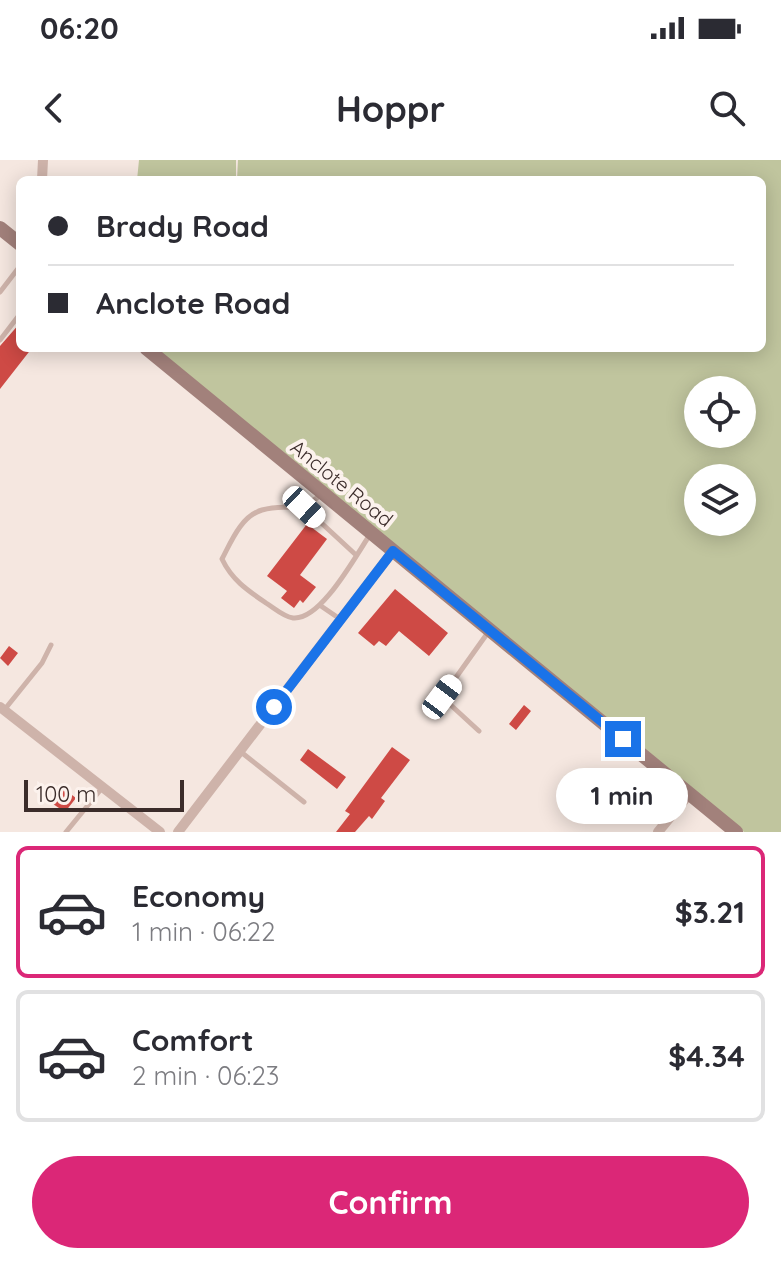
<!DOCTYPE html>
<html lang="en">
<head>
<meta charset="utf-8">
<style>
	:root { --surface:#fff; --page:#f7f7f7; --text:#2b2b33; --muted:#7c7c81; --line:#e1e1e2; --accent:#db2777 }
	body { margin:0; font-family:Quicksand,sans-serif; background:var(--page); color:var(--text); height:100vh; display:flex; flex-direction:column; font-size:30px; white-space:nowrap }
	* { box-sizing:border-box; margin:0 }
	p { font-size:26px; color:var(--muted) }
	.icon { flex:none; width:44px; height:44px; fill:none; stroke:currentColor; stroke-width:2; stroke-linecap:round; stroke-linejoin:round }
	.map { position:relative; height:672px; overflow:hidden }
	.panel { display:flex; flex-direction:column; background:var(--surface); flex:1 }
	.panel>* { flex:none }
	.banner { position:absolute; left:16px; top:16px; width:750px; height:176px; border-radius:12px; box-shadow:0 4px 20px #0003; display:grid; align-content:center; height:176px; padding:0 32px; background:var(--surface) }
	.tools { position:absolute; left:684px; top:216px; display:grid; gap:16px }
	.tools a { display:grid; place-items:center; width:72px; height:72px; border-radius:50%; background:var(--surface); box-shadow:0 4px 20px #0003; font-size:40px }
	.scale { position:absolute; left:24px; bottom:20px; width:160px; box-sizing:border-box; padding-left:8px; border:4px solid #3b2c2a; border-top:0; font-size:22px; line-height:28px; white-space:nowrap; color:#3b2c2a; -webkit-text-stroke:6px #fcf2ed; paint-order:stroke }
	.end { position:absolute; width:36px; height:36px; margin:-18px; border:10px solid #1a73e8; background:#fff; box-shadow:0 0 0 4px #fff }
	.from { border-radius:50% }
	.bubble { position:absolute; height:56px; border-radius:28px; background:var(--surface); box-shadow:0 4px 20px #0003; font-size:26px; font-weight:700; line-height:56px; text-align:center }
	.car { position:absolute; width:24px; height:48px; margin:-24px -12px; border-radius:10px; box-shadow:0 0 6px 2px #0007; background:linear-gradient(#fff 24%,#345 0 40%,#fff 0 76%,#345 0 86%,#fff 0) }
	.banner b { display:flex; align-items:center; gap:28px; height:76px; font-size:30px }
	.banner b+b { border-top:2px solid var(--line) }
	.banner i { width:20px; height:20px; background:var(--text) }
	ul { padding:14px 0 0; list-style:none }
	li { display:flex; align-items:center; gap:24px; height:132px; margin:0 16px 12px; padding:0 16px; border:4px solid var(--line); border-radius:12px }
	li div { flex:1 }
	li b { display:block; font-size:30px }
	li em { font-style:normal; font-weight:700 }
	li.current { border-color:var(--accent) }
	li>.icon { width:72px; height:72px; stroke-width:1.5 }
	.primary-button { display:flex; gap:16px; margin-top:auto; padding:16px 32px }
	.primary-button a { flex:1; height:92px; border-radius:48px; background:var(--accent); color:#fff; font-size:32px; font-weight:700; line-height:92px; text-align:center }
	.status { display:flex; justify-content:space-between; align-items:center; height:56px; padding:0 40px; background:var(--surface); direction:ltr }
	.status svg { height:22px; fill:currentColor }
	header { display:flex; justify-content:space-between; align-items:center; height:104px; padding:0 32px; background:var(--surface); font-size:36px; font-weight:700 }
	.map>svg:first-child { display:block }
	.green { fill:#c0c59e; fill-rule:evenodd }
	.building { fill:#ce4a45 }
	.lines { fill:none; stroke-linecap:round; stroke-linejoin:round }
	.lane { stroke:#ceb3aa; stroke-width:5 }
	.street { stroke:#ceb3aa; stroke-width:10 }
	.secondary { stroke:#a2817b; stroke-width:14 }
	.route { stroke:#1a73e8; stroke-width:10 }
	.labels { text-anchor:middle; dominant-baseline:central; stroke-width:8; stroke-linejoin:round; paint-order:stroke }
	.street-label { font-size:20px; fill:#3b2c2a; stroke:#fcf2ed }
</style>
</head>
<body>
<div class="status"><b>06:20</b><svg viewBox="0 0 49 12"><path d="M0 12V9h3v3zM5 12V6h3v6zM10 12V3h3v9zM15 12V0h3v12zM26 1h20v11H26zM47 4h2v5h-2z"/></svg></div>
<header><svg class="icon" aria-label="back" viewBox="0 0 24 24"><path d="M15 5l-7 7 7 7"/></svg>Hoppr<svg class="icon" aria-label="search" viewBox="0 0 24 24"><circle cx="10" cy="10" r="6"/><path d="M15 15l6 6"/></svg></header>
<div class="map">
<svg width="781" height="672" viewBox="0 0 781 672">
	<rect width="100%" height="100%" fill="#f5e7e0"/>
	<!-- green -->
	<path class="green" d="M139 0H236V20H137Z
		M238 0H781V672H744L155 188H762V20H237ZM698 230H742V274H698ZM698 318H742V362H698Z"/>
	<!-- building -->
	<path class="building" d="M20 163V188H32L0 229V186Z
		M307 364 327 379 300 415 316 427 303 443 300 440 294 448 281 438 287 431 267 416Z
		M395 429 448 473 429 496 399 471 386 486 379 481 374 486 358 473Z
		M9 486 18 493 8 506 0 498Z
		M524 545 531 551 516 570 509 564Z
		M392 587 410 600 381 638 385 641 372 659 369 656 355 672H336L350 654 345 651Z
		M308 589 346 617 337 629 300 600Z
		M64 629 76 638 65 652 53 644Z"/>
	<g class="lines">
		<!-- lane -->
		<path class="lane" d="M0 132 20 106
			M0 180 20 154
			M322 334C296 356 289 342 262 350 241 356 231 382 222 399 232 420 247 430 266 443 274 448 284 457 293 458 321 461 356 395 371 373
			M304 347 356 395
			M321 446 340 459
			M5 549 42 503 51 485
			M479 571 442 537 489 471
			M241 592 304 642
			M66 672 102 628"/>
		<!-- street -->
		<path class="street" d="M42 20 43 0
			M0 547 160 672
			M178 672 393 391
			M658 672 690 633"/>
		<!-- secondary -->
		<path class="secondary" d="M0 68 20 84
			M146 188 736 672"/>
	</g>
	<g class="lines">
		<!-- route -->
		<path class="route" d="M274 547 393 391 623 579"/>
	</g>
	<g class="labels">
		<!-- street labels -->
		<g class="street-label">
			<text transform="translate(342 323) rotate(39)">Anclote Road</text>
		</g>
	</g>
</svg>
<div class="tools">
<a><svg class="icon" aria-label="locate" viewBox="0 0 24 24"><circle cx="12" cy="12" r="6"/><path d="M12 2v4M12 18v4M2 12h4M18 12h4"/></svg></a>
<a><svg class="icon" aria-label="layers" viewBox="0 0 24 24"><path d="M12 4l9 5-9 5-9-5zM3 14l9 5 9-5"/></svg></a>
</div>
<div class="scale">100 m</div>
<i class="end from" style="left:274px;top:547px"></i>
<i class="end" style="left:623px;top:579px"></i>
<div class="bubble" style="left:556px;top:608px;width:132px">1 min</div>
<i class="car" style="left:304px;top:347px;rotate:133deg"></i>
<i class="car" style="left:442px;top:537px;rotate:37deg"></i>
<div class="banner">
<b><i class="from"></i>Brady Road</b>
<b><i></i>Anclote Road</b>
</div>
</div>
<section class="panel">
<ul>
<li class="current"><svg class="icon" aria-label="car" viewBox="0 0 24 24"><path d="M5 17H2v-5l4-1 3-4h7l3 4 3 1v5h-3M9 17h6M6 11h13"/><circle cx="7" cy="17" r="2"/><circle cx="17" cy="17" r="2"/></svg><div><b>Economy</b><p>1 min · 06:22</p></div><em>$3.21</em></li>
<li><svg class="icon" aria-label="car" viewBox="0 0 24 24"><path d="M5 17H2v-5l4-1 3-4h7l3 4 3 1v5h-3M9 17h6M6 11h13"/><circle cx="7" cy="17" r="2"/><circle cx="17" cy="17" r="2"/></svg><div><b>Comfort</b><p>2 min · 06:23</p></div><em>$4.34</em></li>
</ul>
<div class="primary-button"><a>Confirm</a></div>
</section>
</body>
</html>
